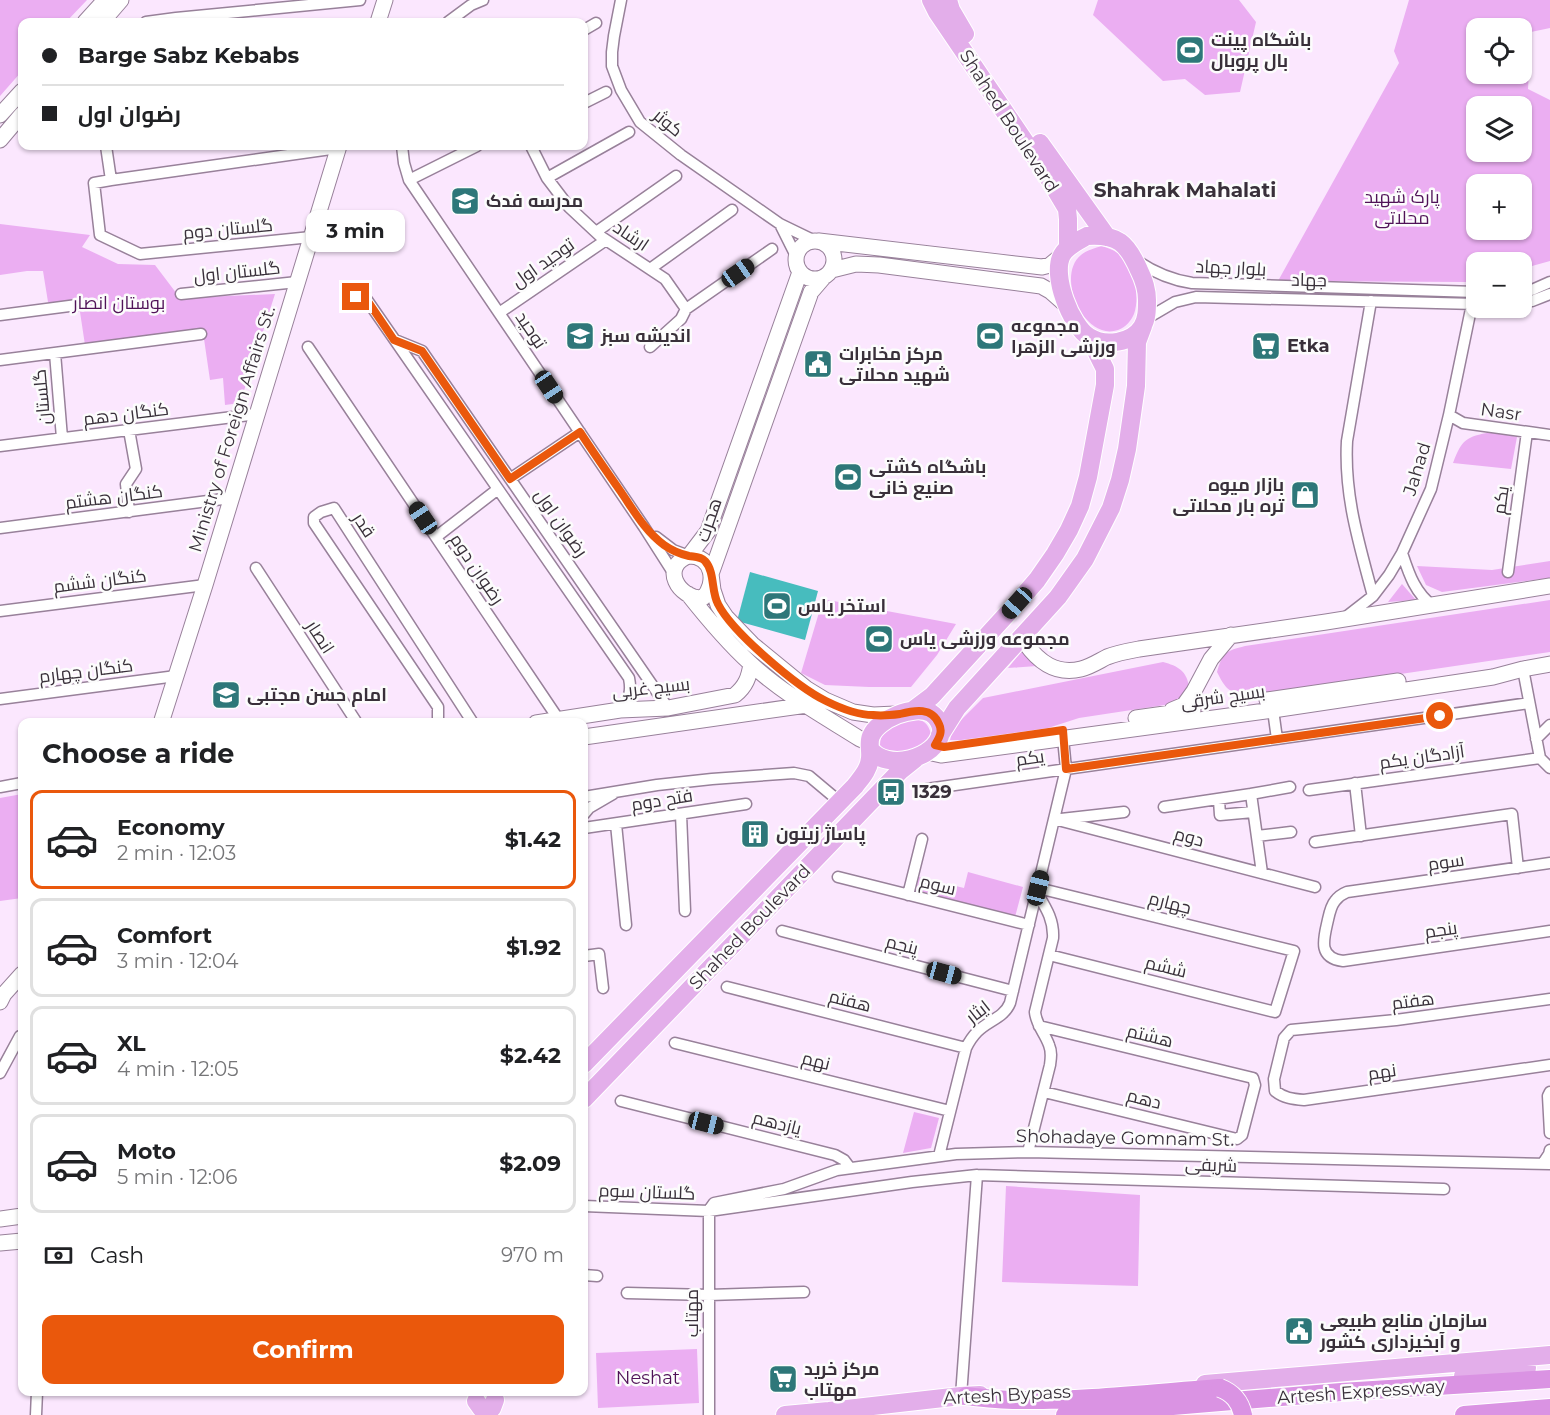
<!DOCTYPE html>
<html lang="en">
<head>
<meta charset="utf-8">
<style>
	:root { --surface:#fff; --page:#f2f2f2; --text:#202124; --muted:#757577; --line:#e0e0e0; --accent:#ea580c }
	body { margin:0; font-family:Montserrat,Cairo,sans-serif; background:var(--page); color:var(--text); height:100vh; display:flex; flex-direction:column; font-size:22px; white-space:nowrap }
	* { box-sizing:border-box; margin:0 }
	p { font-size:20px; color:var(--muted) }
	.icon { flex:none; width:33px; height:33px; fill:none; stroke:currentColor; stroke-width:2; stroke-linecap:round; stroke-linejoin:round }
	.map { position:relative; flex:1; overflow:hidden }
	.side { position:absolute; left:18px; top:718px; width:570px; height:678px; display:flex; flex-direction:column; background:var(--surface); border-radius:12px; box-shadow:0 2px 4px #0004 }
	.side>* { flex:none }
	.banner { position:absolute; left:18px; top:18px; width:570px; height:132px; border-radius:12px; box-shadow:0 2px 4px #0004; display:grid; align-content:center; height:132px; padding:0 24px; background:var(--surface) }
	.fabs { position:absolute; left:1466px; top:18px; display:grid; gap:12px }
	.fabs a { display:grid; place-items:center; width:66px; height:66px; border-radius:12px; background:var(--surface); box-shadow:0 2px 4px #0004; font-size:30px }
	.end { position:absolute; width:27px; height:27px; margin:-14px; border:8px solid #ea580c; background:#fff; box-shadow:0 0 0 3px #fff }
	.from { border-radius:50% }
	.bubble { position:absolute; height:42px; border-radius:12px; background:var(--surface); box-shadow:0 2px 4px #0004; font-size:20px; font-weight:700; line-height:42px; text-align:center }
	.car { position:absolute; width:18px; height:36px; margin:-18px -9px; border-radius:8px; box-shadow:0 0 4px 2px #0007; background:linear-gradient(#222 24%,#8ab4d8 0 40%,#222 0 76%,#8ab4d8 0 86%,#222 0) }
	.banner b { display:flex; align-items:center; gap:21px; height:57px; font-size:22px }
	.banner b+b { border-top:2px solid var(--line) }
	.banner i { width:15px; height:15px; background:var(--text) }
	ul { padding:0; list-style:none }
	li { display:flex; align-items:center; gap:18px; height:99px; margin:0 12px 9px; padding:0 12px; border:3px solid var(--line); border-radius:12px }
	li div { flex:1 }
	li b { display:block; font-size:22px }
	li em { font-style:normal; font-weight:700 }
	li.current { border-color:var(--accent) }
	li>.icon { width:54px; height:54px; stroke-width:1.5 }
	h2 { padding:0 24px; font-size:27px; line-height:72px }
	.pay { display:flex; align-items:center; gap:15px; height:66px; padding:0 24px; font-size:22px }
	.pay p { margin-inline-start:auto }
	.button { display:flex; gap:12px; margin-top:auto; padding:12px 24px }
	.button a { flex:1; height:69px; border-radius:12px; background:var(--accent); color:#fff; font-size:24px; font-weight:700; line-height:69px; text-align:center }
	.map>svg:first-child { display:block }
	.green { fill:#ebaef2; fill-rule:evenodd }
	.water { fill:#47bcbe }
	.lines { fill:none; stroke-linecap:round; stroke-linejoin:round }
	.minor-casing { stroke:#98819a; stroke-width:13 }
	.secondary-casing { stroke:#98819a; stroke-width:17 }
	.primary-casing { stroke:#fff; stroke-width:20 }
	.trunk-casing { stroke:#fff; stroke-width:20 }
	.minor { stroke:#fff; stroke-width:10 }
	.secondary { stroke:#fff; stroke-width:15 }
	.primary { stroke:#e3aeea; stroke-width:18 }
	.trunk { stroke:#da93e3; stroke-width:18 }
	.trunk-bridge-casing { stroke:#fff; stroke-width:20; stroke-linecap:butt }
	.trunk-bridge { stroke:#da93e3; stroke-width:18 }
	.route { stroke:#ea580c; stroke-width:8 }
	.labels { text-anchor:middle; dominant-baseline:central; stroke-width:5; stroke-linejoin:round; paint-order:stroke }
	.poi-label { font-size:18px; font-weight:bold; fill:#39303a; stroke:#fcfcfc; text-anchor:start }
	.street-label { font-size:18px; fill:#39303a; stroke:#fcfcfc }
	.park-label { font-size:18px; fill:#501258; stroke:#fcfcfc }
	.neighbourhood-label { font-size:20px; font-weight:bold; fill:#39303a; stroke:#fcfcfc }
</style>
</head>
<body>
<div class="map">
<svg width="1550" height="1415" viewBox="0 0 1550 1415">
	<rect width="100%" height="100%" fill="#fbe7fe"/>
	<!-- green -->
	<path class="green" d="M0 0H87L66 22H22V71L0 96Z
		M1098 0H1239L1256 22 1240 92 1205 95 1185 79 1163 81 1093 15Z
		M1409 0H1550V28L1531 32 1528 89 1550 100V261L1521 269V262H1476V279L1467 282 1278 281 1399 63 1394 51ZM1476 28H1521V74H1476ZM1476 106H1521V152H1476ZM1476 184H1521V230H1476Z
		M0 224 90 235 82 247 118 264 155 265 180 298 275 294 240 403 225 405 223 378 210 380 203 332 85 345 80 312 48 302 43 271H27L0 275Z
		M1102 246C1110 249 1117 251 1122 257 1135 271 1140 296 1134 314 1131 321 1126 327 1118 330 1084 342 1055 276 1081 255 1087 250 1095 248 1102 246Z
		M1491 432 1517 437 1511 469 1453 463C1462 439 1466 437 1491 432Z
		M1550 561V578L1442 592 1426 585 1417 566 1492 570Z
		M1402 584 1416 600 1388 602Z
		M823 599 956 624 937 655 911 687H869L825 685 801 673Z
		M1550 600V652L1252 696C1230 691 1228 694 1217 672 1223 652 1226 651 1245 646Z
		M1022 651 1037 666 1008 668Z
		M1163 662C1178 666 1187 671 1189 687L1182 698 1171 704 1079 718 1048 728 961 740H950L953 728 983 698Z
		M913 719C924 720 928 723 931 734 921 752 902 754 884 750L880 745C881 726 898 723 913 719Z
		M22 794V898L0 901V798Z
		M968 872 1023 887 1015 917 916 890 919 877 964 888Z
		M914 1112 939 1118 931 1148 903 1153Z
		M1006 1186 1140 1195 1138 1286 1002 1282Z
		M697 1349 699 1403 598 1408 596 1353Z"/>
	<!-- water -->
	<path class="water" d="M750 572 818 591 805 640 737 621Z"/>
	<g class="lines">
		<!-- minor casing -->
		<g class="minor-casing">
			<path id="minor" d="M621 0 614 36 612 52V66L621 90 640 122 681 155 780 224 813 240
				M146 22 176 18 360 0
				M448 22 471 5 483 0
				M584 30 596 23
				M584 103 606 92
				M106 146 111 180
				M402 146 404 163 409 180 644 527 674 574
				M531 146 547 178 569 207 600 236 665 279 686 309
				M547 178 629 132
				M409 180 477 146
				M780 224 796 256
				M596 232 676 176
				M311 237 140 254 100 235 94 183 111 180 338 148
				M1137 261C1155 273 1171 280 1192 283L1476 292
				M650 269 732 210
				M1521 290H1532L1550 282
				M181 294 297 282
				M356 297 367 300 629 678C632 693 629 698 620 710
				M1371 301 1347 441C1344 496 1359 543 1373 596
				M1521 302 1532 301 1550 294
				M499 313 606 240
				M0 315 77 305
				M1146 319 1175 302 1196 297 1476 304
				M395 340 422 351 668 708
				M308 347 559 720
				M650 347 681 319 686 309 772 249
				M55 353 62 438
				M0 360 201 334
				M1449 415 1463 423 1550 435
				M0 446 257 414
				M510 479 580 432
				M129 512 126 484 136 469 129 430
				M0 528 231 498
				M436 537 498 489
				M656 537 673 550 689 556
				M1402 553C1409 574 1415 593 1433 606
				M256 568 357 723
				M1508 572 1527 432
				M0 611 205 585
				M1346 617 1373 596 1389 575 1402 553 1431 489 1449 415 1472 304 1473 292
				M1523 669 1540 758 1550 768
				M0 699 176 676
				M1273 710 1277 739
				M438 723V707L314 523V517L321 512 334 508 473 723
				M1536 739 1550 725
				M1355 783 1361 836
				M0 787 22 783
				M927 789 1529 703
				M1309 790 1540 758
				M584 797 657 785 712 779 794 773 809 776 840 802
				M1219 800 1220 815 1253 812
				M1164 807 1251 794
				M584 814 589 808 613 794
				M681 814 685 911
				M1054 819 1315 887
				M1061 819 1124 812
				M616 824 626 925
				M584 828 746 804
				M1257 836 1291 832
				M1315 842 1512 814 1518 868
				M1550 863 1347 892C1342 894 1338 897 1335 901 1330 907 1329 916 1327 924 1323 941 1319 958 1343 961L1550 931
				M1262 873 1251 794 1290 787
				M838 877 1029 925
				M1038 888 1294 951 1275 1012 1049 955
				M908 895 922 839
				M782 931 1013 991
				M584 956 599 954 603 988
				M727 987 966 1048
				M1550 999 1396 1020 1291 1030 1284 1038 1274 1079 1275 1091C1284 1098 1292 1099 1304 1100L1550 1065
				M1039 1026 1253 1078 1255 1085 1242 1135 1237 1139 1044 1092
				M675 1043 950 1111
				M0 1073 20 1036
				M1550 1092 1548 1096 1550 1133
				M621 1101 835 1155 844 1160 850 1168
				M1028 1152 1050 1065C1051 1058 1052 1052 1049 1045 1045 1033 1036 1025 1035 1012L1053 938C1054 920 1046 908 1037 893
				M939 1156 966 1048C969 1042 972 1037 977 1032 987 1021 1004 1018 1010 1003L1066 769 1063 738
				M1543 1163 1549 1154 1550 1150
				M584 1206 709 1211 912 1182 977 1175 1444 1189
				M709 1210 714 1203 784 1189 837 1170 956 1154 1028 1152 1550 1164
				M709 1211V1415
				M584 1275 597 1276
				M627 1293 709 1295 804 1292
				M961 1396 977 1175
				M36 1415 37 1392"/>
		</g>
		<!-- secondary casing -->
		<g class="secondary-casing">
			<path id="secondary" d="M85 22 105 0
				M102 22 121 0
				M378 22 385 0
				M0 115 22 91
				M0 140 22 114
				M796 260a19 19 0 1 1 38 0a19 19 0 1 1-38 0Z
				M819 241 1042 267 1050 265 1061 256
				M832 270 856 264 879 265 1041 286 1050 291 1067 306
				M823 278 811 292 711 574 713 590 718 605 726 617 752 644 807 689 825 700 853 712 873 715 896 714
				M689 556 708 531 800 272
				M689 556C713 556 717 583 703 598 678 599 660 566 689 556Z
				M688 594C707 618 727 642 750 663 782 693 822 715 860 739L869 743
				M1026 634V644C1039 662 1056 675 1081 669 1090 667 1099 661 1107 657 1117 653 1128 651 1139 649L1326 622 1550 586
				M1267 700 1398 681
				M1172 710 1184 705 1194 691 1211 659 1231 635
				M1136 718 1193 710
				M161 723 205 585 339 146
				M536 723 620 710 668 708 735 695C746 686 749 677 751 664
				M584 737 807 705
				M927 752 941 755 1273 710 1493 677 1523 669 1550 664
				M0 1002 4 994 22 974
				M0 1219 22 1216
				M0 1243 22 1241"/>
		</g>
		<!-- primary casing -->
		<g class="primary-casing">
			<path id="primary" d="M931 0 937 12 1042 167 1067 209 1068 219V248
				M948 0 951 10 965 34
				M1040 143 1107 237
				M1087 236C1118 234 1127 243 1139 270 1144 280 1147 289 1147 300 1147 310 1147 319 1142 327 1132 343 1105 347 1089 337 1071 326 1051 275 1062 255 1067 246 1078 241 1087 236Z
				M912 711 932 696 1017 603 1037 580 1055 554 1069 530 1080 506 1088 477 1105 385V369L1089 337
				M940 735 957 708 1058 597 1085 559 1111 508 1120 480 1127 449 1136 386 1137 342 1143 326
				M584 1064 855 786C861 778 869 770 870 758 871 751 868 743 871 736 878 719 914 704 931 713 937 717 942 725 941 732 937 759 886 772 870 749
				M584 1099 900 771 915 759
				M1463 1376 1527 1368
				M1205 1384 1550 1355
				M476 1401 481 1408 486 1410 492 1408 495 1400
				M785 1415 829 1411 961 1396 980 1395"/>
		</g>
		<!-- trunk casing -->
		<g class="trunk-casing">
			<path id="trunk" d="M966 1396C983 1398 1000 1400 1017 1400 1084 1401 1152 1393 1220 1388
				M1065 1415 1341 1392 1550 1379
				M1464 1415 1550 1408"/>
		</g>
		<!-- minor -->
		<use href="#minor" class="minor"/>
		<!-- secondary -->
		<use href="#secondary" class="secondary"/>
		<!-- primary -->
		<use href="#primary" class="primary"/>
		<!-- trunk -->
		<use href="#trunk" class="trunk"/>
		<!-- trunk-bridge casing -->
		<g class="trunk-bridge-casing">
			<path id="trunk-bridge" d="M1220 1388C1233 1393 1240 1401 1243 1415"/>
		</g>
		<!-- trunk-bridge -->
		<use href="#trunk-bridge" class="trunk-bridge"/>
	</g>
	<g class="lines">
		<!-- route -->
		<path class="route" d="M356 297 367 300 394 340 422 351 510 479 580 432C593 452 607 472 621 492 634 511 645 531 664 545 671 550 680 554 689 556 695 557 700 556 705 561 715 572 711 591 718 604 732 632 797 687 826 701 840 708 857 715 873 715 881 716 892 715 900 714 915 710 932 707 939 724 943 732 939 738 935 745L944 747 1063 730 1066 769 1440 716"/>
	</g>
	<!-- icons -->
	<defs>
		<g id="stadium-square" transform="scale(1.5)"><rect x="-9" y="-9" width="18" height="18" rx="4" fill="#2e7779" stroke="#fcfcfc"/><path d="M0-5a6.5 5 0 1 0 0 10a6.5 5 0 1 0 0-10ZM-3.5-1.8h7v3.6h-7Z" fill="#fff"/></g>
		<g id="school-square" transform="scale(1.5)"><rect x="-9" y="-9" width="18" height="18" rx="4" fill="#2e7779" stroke="#fcfcfc"/><path d="M0-5L7-2L0 1L-7-2ZM-4 1L0 2.5L4 1V4Q0 6-4 4Z" fill="#fff"/></g>
		<g id="supermarket-square" transform="scale(1.5)"><rect x="-9" y="-9" width="18" height="18" rx="4" fill="#2e7779" stroke="#fcfcfc"/><path d="M-6-5.5h2.5l.6 2H6L4.5 2H-2.5L-4.4-4H-6ZM-1.5 3.2a1.3 1.3 0 1 0 .1 0ZM3 3.2a1.3 1.3 0 1 0 .1 0Z" fill="#fff"/></g>
		<g id="civic-square" transform="scale(1.5)"><rect x="-9" y="-9" width="18" height="18" rx="4" fill="#2e7779" stroke="#fcfcfc"/><path d="M-.6-6.5H3V-4.5H.6V-3L4-1V1h2V6H-6V1h2V-1L-.6-3ZM-1.2 2.5V6h2.4V2.5Z" fill="#fff"/></g>
		<g id="shop-square" transform="scale(1.5)"><rect x="-9" y="-9" width="18" height="18" rx="4" fill="#2e7779" stroke="#fcfcfc"/><path d="M-5-2.5h2.3a2.7 3.5 0 0 1 5.4 0H5L5.5 6h-11ZM-1.5-2.5h3a1.5 2.3 0 0 0-3 0Z" fill="#fff"/></g>
		<g id="bus-square" transform="scale(1.5)"><rect x="-9" y="-9" width="18" height="18" rx="4" fill="#2e7779" stroke="#fcfcfc"/><path d="M-5-6H5V4H4V6H2V4H-2V6H-4V4H-5ZM-3.5-4V0h7V-4ZM-3.5 1.2v1.5H-2V1.2ZM2 1.2v1.5H3.5V1.2Z" fill="#fff"/></g>
		<g id="building-square" transform="scale(1.5)"><rect x="-9" y="-9" width="18" height="18" rx="4" fill="#2e7779" stroke="#fcfcfc"/><path d="M-4-6H4V6H1V3H-1V6H-4ZM-2.5-4.3h1.7v1.8h-1.7ZM.8-4.3h1.7v1.8H.8ZM-2.5-1h1.7V.8h-1.7ZM.8-1h1.7V.8H.8Z" fill="#fff"/></g>
	</defs>
	<g fill-rule="evenodd">
		<use href="#stadium-square" x="1190" y="50"/>
		<use href="#school-square" x="465" y="201"/>
		<use href="#school-square" x="580" y="336"/>
		<use href="#stadium-square" x="990" y="336"/>
		<use href="#supermarket-square" x="1266" y="346"/>
		<use href="#civic-square" x="818" y="364"/>
		<use href="#stadium-square" x="848" y="477"/>
		<use href="#shop-square" x="1305" y="495"/>
		<use href="#stadium-square" x="777" y="606"/>
		<use href="#stadium-square" x="879" y="639"/>
		<use href="#school-square" x="226" y="695"/>
		<use href="#bus-square" x="891" y="792"/>
		<use href="#building-square" x="755" y="834"/>
		<use href="#civic-square" x="1299" y="1331"/>
		<use href="#supermarket-square" x="783" y="1379"/>
	</g>
	<g class="labels">
		<!-- poi labels -->
		<g class="poi-label">
			<text x="1211" y="40">باشگاه پینت<tspan x="1211" dy="21">بال پروبال</tspan></text>
			<text x="486" y="201">مدرسه فدک</text>
			<text x="1011" y="326">مجموعه<tspan x="1011" dy="21">ورزشی الزهرا</tspan></text>
			<text x="601" y="336">اندیشه سبز</text>
			<text x="1287" y="346">Etka</text>
			<text x="839" y="354">مرکز مخابرات<tspan x="839" dy="21">شهید محلاتی</tspan></text>
			<text x="869" y="467">باشگاه کشتی<tspan x="869" dy="21">صنیع خانی</tspan></text>
			<text x="1284" y="485" text-anchor="end">بازار میوه<tspan x="1284" dy="21">تره بار محلاتی</tspan></text>
			<text x="798" y="606">استخر یاس</text>
			<text x="900" y="639">مجموعه ورزشی یاس</text>
			<text x="247" y="695">امام حسن مجتبی</text>
			<text x="912" y="792">1329</text>
			<text x="776" y="834">پاساژ زیتون</text>
			<text x="1320" y="1321">سازمان منابع طبیعی<tspan x="1320" dy="21">و آبخیزداری کشور</tspan></text>
			<text x="804" y="1369">مرکز خرید<tspan x="804" dy="21">مهتاب</tspan></text>
		</g>
		<!-- street labels -->
		<g class="street-label">
			<text transform="translate(1009 121) rotate(57)">Shahed Boulevard</text>
			<text transform="translate(668 123) rotate(40)">کوثر</text>
			<text transform="translate(228 229) rotate(-5)">گلستان دوم</text>
			<text transform="translate(631 236) rotate(34)">ارشاد</text>
			<text transform="translate(543 263) rotate(-35)">توحید اول</text>
			<text transform="translate(1231 268) rotate(3)">بلوار جهاد</text>
			<text transform="translate(237 272) rotate(-6)">گلستان اول</text>
			<text transform="translate(1309 280) rotate(1)">جهاد</text>
			<text transform="translate(531 330) rotate(56)">توحید</text>
			<text transform="translate(42 397) rotate(-95)">گلستان</text>
			<text transform="translate(1501 412) rotate(8)">Nasr</text>
			<text transform="translate(126 414) rotate(-7)">کنگان دهم</text>
			<text transform="translate(232 429) rotate(-73)">Ministry of Foreign Affairs St.</text>
			<text transform="translate(1417 469) rotate(-73)">Jahad</text>
			<text transform="translate(114 497) rotate(-7)">کنگان هشتم</text>
			<text transform="translate(1501 500) rotate(-82)">یکم</text>
			<text transform="translate(709 520) rotate(-71)">هجرت</text>
			<text transform="translate(561 523) rotate(55)">رضوان اول</text>
			<text transform="translate(364 525) rotate(57)">قدر</text>
			<text transform="translate(477 569) rotate(56)">رضوان دوم</text>
			<text transform="translate(100 581) rotate(-7)">کنگان ششم</text>
			<text transform="translate(320 637) rotate(57)">انصار</text>
			<text transform="translate(86 671) rotate(-7)">کنگان چهارم</text>
			<text transform="translate(651 688) rotate(-6)">بسیج غربی</text>
			<text transform="translate(1223 697) rotate(-8)">بسیج شرقی</text>
			<text transform="translate(1422 757) rotate(-8)">آزادگان یکم</text>
			<text transform="translate(1030 758) rotate(-8)">یکم</text>
			<text transform="translate(662 800) rotate(-9)">فتح دوم</text>
			<text transform="translate(1189 837) rotate(15)">دوم</text>
			<text transform="translate(1446 862) rotate(-8)">سوم</text>
			<text transform="translate(938 885) rotate(14)">سوم</text>
			<text transform="translate(1170 903) rotate(14)">چهارم</text>
			<text transform="translate(750 927) rotate(-46)">Shahed Boulevard</text>
			<text transform="translate(1441 930) rotate(-8)">پنجم</text>
			<text transform="translate(902 945) rotate(14)">پنجم</text>
			<text transform="translate(1166 967) rotate(14)">ششم</text>
			<text transform="translate(850 1001) rotate(14)">هفتم</text>
			<text transform="translate(1413 1001) rotate(-7)">هفتم</text>
			<text transform="translate(978 1012) rotate(-38)">ایثار</text>
			<text transform="translate(1150 1036) rotate(14)">هشتم</text>
			<text transform="translate(816 1061) rotate(14)">نهم</text>
			<text transform="translate(1382 1072) rotate(-8)">نهم</text>
			<text transform="translate(1144 1099) rotate(14)">دهم</text>
			<text transform="translate(777 1123) rotate(14)">یازدهم</text>
			<text transform="translate(1125 1138) rotate(1)">Shohadaye Gomnam St.</text>
			<text transform="translate(1211 1165) rotate(2)">شریفی</text>
			<text transform="translate(647 1192) rotate(2)">گلستان سوم</text>
			<text transform="translate(692 1313) rotate(-90)">مهتاب</text>
			<text transform="translate(1361 1392) rotate(-4)">Artesh Expressway</text>
			<text transform="translate(1007 1395) rotate(-3)">Artesh Bypass</text>
		</g>
		<!-- park labels -->
		<g class="park-label">
			<text x="1402" y="197">پارک شهید<tspan x="1402" dy="21">محلاتی</tspan></text>
			<text x="119" y="303">بوستان انصار</text>
			<text x="648" y="1378">Neshat</text>
		</g>
		<!-- neighbourhood labels -->
		<g class="neighbourhood-label">
			<text x="1185" y="190">Shahrak Mahalati</text>
		</g>
	</g>
</svg>
<div class="fabs">
<a><svg class="icon" aria-label="locate" viewBox="0 0 24 24"><circle cx="12" cy="12" r="6"/><path d="M12 2v4M12 18v4M2 12h4M18 12h4"/></svg></a>
<a><svg class="icon" aria-label="layers" viewBox="0 0 24 24"><path d="M12 4l9 5-9 5-9-5zM3 14l9 5 9-5"/></svg></a>
<a>+</a>
<a>−</a>
</div>
<i class="end from" style="left:1440px;top:716px"></i>
<i class="end" style="left:356px;top:297px"></i>
<div class="bubble" style="left:306px;top:210px;width:99px">3 min</div>
<i class="car" style="left:738px;top:273px;rotate:55deg"></i>
<i class="car" style="left:549px;top:387px;rotate:146deg"></i>
<i class="car" style="left:423px;top:518px;rotate:326deg"></i>
<i class="car" style="left:1017px;top:603px;rotate:222deg"></i>
<i class="car" style="left:1038px;top:888px;rotate:14deg"></i>
<i class="car" style="left:944px;top:973px;rotate:105deg"></i>
<i class="car" style="left:706px;top:1123px;rotate:104deg"></i>
<div class="banner">
<b><i class="from"></i>Barge Sabz Kebabs</b>
<b><i></i>رضوان اول</b>
</div>
<section class="side">
<h2>Choose a ride</h2>
<ul>
<li class="current"><svg class="icon" aria-label="car" viewBox="0 0 24 24"><path d="M5 17H2v-5l4-1 3-4h7l3 4 3 1v5h-3M9 17h6M6 11h13"/><circle cx="7" cy="17" r="2"/><circle cx="17" cy="17" r="2"/></svg><div><b>Economy</b><p>2 min · 12:03</p></div><em>$1.42</em></li>
<li><svg class="icon" aria-label="car" viewBox="0 0 24 24"><path d="M5 17H2v-5l4-1 3-4h7l3 4 3 1v5h-3M9 17h6M6 11h13"/><circle cx="7" cy="17" r="2"/><circle cx="17" cy="17" r="2"/></svg><div><b>Comfort</b><p>3 min · 12:04</p></div><em>$1.92</em></li>
<li><svg class="icon" aria-label="car" viewBox="0 0 24 24"><path d="M5 17H2v-5l4-1 3-4h7l3 4 3 1v5h-3M9 17h6M6 11h13"/><circle cx="7" cy="17" r="2"/><circle cx="17" cy="17" r="2"/></svg><div><b>XL</b><p>4 min · 12:05</p></div><em>$2.42</em></li>
<li><svg class="icon" aria-label="car" viewBox="0 0 24 24"><path d="M5 17H2v-5l4-1 3-4h7l3 4 3 1v5h-3M9 17h6M6 11h13"/><circle cx="7" cy="17" r="2"/><circle cx="17" cy="17" r="2"/></svg><div><b>Moto</b><p>5 min · 12:06</p></div><em>$2.09</em></li>
</ul>
<div class="pay"><svg class="icon" aria-label="cash" viewBox="0 0 24 24"><path d="M3 7h18v10H3z"/><circle cx="12" cy="12" r="2"/></svg>Cash<p>970 m</p></div>
<div class="button"><a>Confirm</a></div>
</section>
</div>
</body>
</html>
